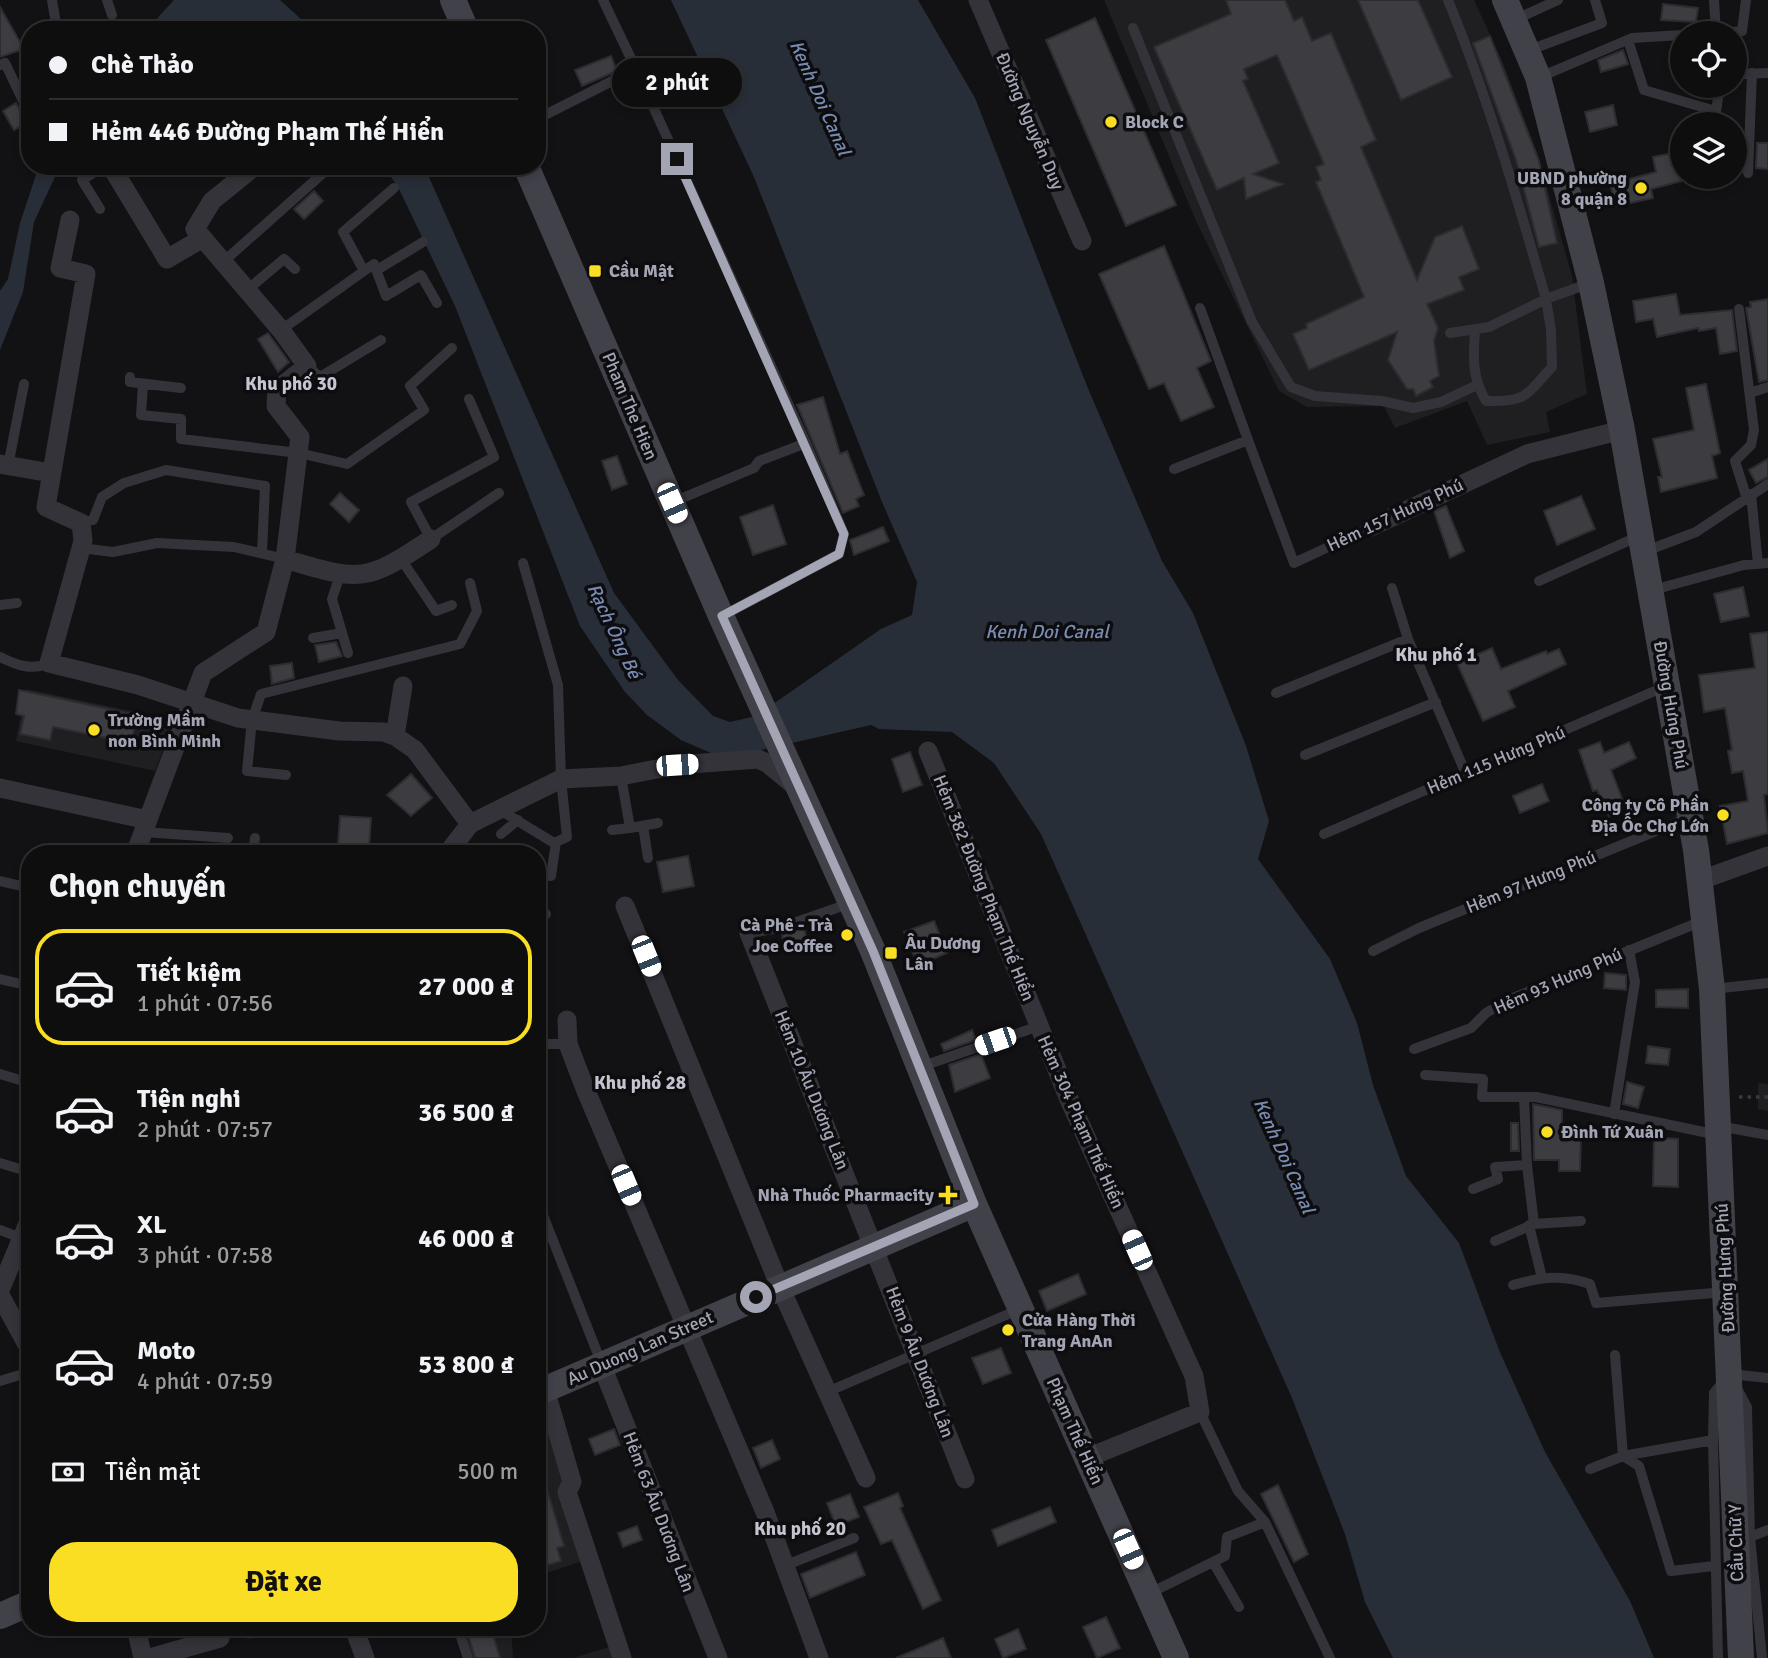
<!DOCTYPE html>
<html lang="vi">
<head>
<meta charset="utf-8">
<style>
	:root { --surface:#0e0e0f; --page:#171718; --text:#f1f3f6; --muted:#9b9c9e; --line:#2e2e2f; --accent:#fade24 }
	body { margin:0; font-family:Signika,sans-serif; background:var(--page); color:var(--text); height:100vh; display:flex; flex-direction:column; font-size:26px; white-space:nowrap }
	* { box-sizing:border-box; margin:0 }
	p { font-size:23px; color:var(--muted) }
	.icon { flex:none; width:38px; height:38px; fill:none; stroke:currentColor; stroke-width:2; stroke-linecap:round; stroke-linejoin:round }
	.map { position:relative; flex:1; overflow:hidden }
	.panel { position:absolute; left:21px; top:845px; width:525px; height:791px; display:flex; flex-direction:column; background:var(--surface); border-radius:28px; box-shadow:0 4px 10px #0003,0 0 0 2px var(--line) }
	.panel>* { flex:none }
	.top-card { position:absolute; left:21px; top:21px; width:525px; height:154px; border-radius:28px; box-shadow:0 4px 10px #0003,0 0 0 2px var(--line); display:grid; align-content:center; height:154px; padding:0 28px; background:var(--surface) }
	.fabs { position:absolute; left:1670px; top:21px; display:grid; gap:14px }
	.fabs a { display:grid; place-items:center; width:77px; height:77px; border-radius:50%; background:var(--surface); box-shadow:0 4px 10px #0003,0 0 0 2px var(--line); font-size:35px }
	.end { position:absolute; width:32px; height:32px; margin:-16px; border:9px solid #a3a5b5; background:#111; box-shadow:0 0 0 4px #111 }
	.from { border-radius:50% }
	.bubble { position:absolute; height:49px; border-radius:24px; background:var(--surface); box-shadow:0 4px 10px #0003,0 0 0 2px var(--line); font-size:23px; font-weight:800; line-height:49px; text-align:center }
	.car { position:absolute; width:21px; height:42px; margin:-21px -10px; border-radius:9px; box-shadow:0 0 5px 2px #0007; background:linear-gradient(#fff 24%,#345 0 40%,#fff 0 76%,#345 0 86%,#fff 0) }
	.top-card b { display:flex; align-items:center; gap:24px; height:66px; font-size:26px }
	.top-card b+b { border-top:2px solid var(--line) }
	.top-card i { width:18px; height:18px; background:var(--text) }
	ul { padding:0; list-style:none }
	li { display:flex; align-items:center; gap:21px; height:116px; margin:0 14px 10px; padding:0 14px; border:4px solid transparent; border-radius:28px }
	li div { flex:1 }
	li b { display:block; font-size:26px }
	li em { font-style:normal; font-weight:800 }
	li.selected { border-color:var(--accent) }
	li>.icon { width:63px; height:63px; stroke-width:1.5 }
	h2 { padding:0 28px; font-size:32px; line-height:84px }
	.pay { display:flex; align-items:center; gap:18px; height:77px; padding:0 28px; font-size:26px }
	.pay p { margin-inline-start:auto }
	.action { display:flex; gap:14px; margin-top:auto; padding:14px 28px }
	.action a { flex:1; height:80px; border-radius:28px; background:var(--accent); color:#111; font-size:28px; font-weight:800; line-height:80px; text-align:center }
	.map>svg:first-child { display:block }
	.built { fill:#1f1e21 }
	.water { fill:#282e38 }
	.building { fill:#3c3c41; stroke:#2d2c30; stroke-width:2 }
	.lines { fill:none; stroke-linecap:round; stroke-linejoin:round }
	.path { stroke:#393940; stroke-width:3.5; stroke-dasharray:3.5 5; stroke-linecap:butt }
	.lane { stroke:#333339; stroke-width:10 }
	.street { stroke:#333339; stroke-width:19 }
	.secondary { stroke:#414149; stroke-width:26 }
	.route { stroke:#a3a5b5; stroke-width:9 }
	.poi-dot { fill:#fade24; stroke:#0d0d0f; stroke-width:2.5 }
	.labels { text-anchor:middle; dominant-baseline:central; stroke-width:7; stroke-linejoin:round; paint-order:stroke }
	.street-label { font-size:18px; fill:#a3a5b5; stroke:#0d0d0f }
	.poi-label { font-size:18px; font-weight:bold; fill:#a3a5b5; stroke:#0d0d0f; text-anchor:start }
	.water-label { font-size:19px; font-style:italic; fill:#788bb2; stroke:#0d0d0f }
	.neighbourhood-label { font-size:19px; font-weight:bold; fill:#c4c5d1; stroke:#0d0d0f }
</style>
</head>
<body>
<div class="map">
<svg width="1768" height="1658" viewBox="0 0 1768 1658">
	<rect width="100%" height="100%" fill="#121214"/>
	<!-- built -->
	<path class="built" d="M1104 0H1474L1503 63 1536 150 1572 276 1587 394 1546 412 1550 432 1487 445 1467 401 1395 428 1384 406 1307 407 1279 391 1196 221Z
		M26 689 174 720 155 771 16 741Z
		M1758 1083 1768 1084V1111L1758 1109Z
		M544 1406 583 1561 537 1576V1409Z
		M461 1628H511L513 1658H471Z
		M613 1646 617 1658H573Z"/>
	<!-- water -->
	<path class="water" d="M174 0H280L313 30 204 27 200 30H141L151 25Z
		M671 0H918L975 98 1087 386 1162 561 1193 613 1246 746 1269 821 1258 859 1330 959 1357 1023 1373 1085 1406 1176 1459 1243 1499 1350 1545 1452 1630 1601 1654 1658H1393L1365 1602 1345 1534 1292 1398 1041 834 994 763 952 732 879 729 871 725 748 753H711L681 740 647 715 625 692 580 626 455 306 399 189 384 166H424L614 593 678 680 713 716 730 722 756 716 881 629 912 615 917 582 882 502 754 177Z
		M39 166H60L34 222 23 292 0 350V291L8 279 20 223Z"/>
	<!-- building -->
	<path class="building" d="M1226 0H1285L1294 21 1302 17 1312 41 1331 33 1376 140 1361 147 1417 280 1435 237 1462 226 1479 269 1459 277 1464 290 1427 304 1438 328 1434 341 1439 376 1430 381 1433 387 1416 396 1413 389H1407L1388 360 1397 332 1309 370 1293 334 1307 328 1306 324 1364 297 1316 182 1321 180 1316 167 1324 164 1277 55 1244 69 1248 79 1243 81 1279 163 1253 174 1283 184 1246 199 1244 178 1217 190 1154 47 1231 14Z
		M1358 0H1418L1452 77 1401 100Z
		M1663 4 1698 8 1696 22 1661 20Z
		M0 7 24 49 0 57Z
		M1095 18 1176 205 1126 226 1046 40Z
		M1490 36 1539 161 1557 243 1539 247 1516 160 1473 43Z
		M1623 50 1628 64 1601 72 1598 60Z
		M611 56 617 71 582 86 575 70Z
		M678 68 684 82 656 93 651 80Z
		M16 103 27 122 14 130 3 111Z
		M1613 105 1617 125 1590 132 1585 112Z
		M1734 141 1742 142 1741 167H1734Z
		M1757 143H1768V169L1756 168Z
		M1682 151V181L1651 189 1653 198 1616 206 1610 184 1656 172 1653 157Z
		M314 191 323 201 304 219 294 209Z
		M1164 246 1211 361 1197 368 1214 407 1181 421 1164 383 1149 389 1099 274Z
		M1676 294 1680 315 1732 310 1737 351 1720 354 1716 328 1699 331 1698 328 1657 337 1653 319 1636 322 1633 301Z
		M1768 299V380L1759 382 1746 308 1751 307 1750 302Z
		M268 333 289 362 278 372 258 339Z
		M1706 384 1720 453 1712 456 1717 478 1661 492 1658 477H1662L1653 439 1694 430 1686 388Z
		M823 397 840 454 847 451 864 495 856 499 859 506 843 513 797 405Z
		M617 456 627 484 612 490 602 461Z
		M1768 459V477L1756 483 1749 470Z
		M340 493 359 510 349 522 330 504Z
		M1581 496 1595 529 1557 545 1544 511Z
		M773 505 786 544 753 555 740 517Z
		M1446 506 1464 551 1450 558 1434 511Z
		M883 527 889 541 854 555 850 540Z
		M1743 587 1749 616 1721 622 1714 594Z
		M1768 632V794L1764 795 1768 833 1727 844 1720 806 1748 801 1743 771 1732 773 1728 751 1732 750 1725 708 1704 712 1699 675 1755 668 1750 634Z
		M336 642 342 656 319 662 315 645Z
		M1492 648 1501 669 1546 651 1547 654 1559 649 1566 664 1508 691 1515 707 1483 721 1457 663Z
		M292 663 294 678 272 684 270 666Z
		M19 690 137 715 131 743 53 727 50 740 20 734 24 716 16 714Z
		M1600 742 1604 753 1629 742 1636 758 1611 770 1626 809 1609 817 1597 790 1593 791 1579 750Z
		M910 752 922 785 903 792 892 759Z
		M411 774 432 798 411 816 387 795Z
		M1542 784 1549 801 1520 813 1513 796Z
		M340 816 371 818 369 847 338 845Z
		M688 856 694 886 663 892 657 862Z
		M934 921 947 953 918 965 904 932Z
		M804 927 807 941 784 947 782 935Z
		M1605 973 1626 975V990L1604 988Z
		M1688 989V1008L1656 1007V990Z
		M972 1030 976 1040 944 1051 941 1044Z
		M1648 1046 1670 1049 1668 1065 1646 1063Z
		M981 1054 990 1078 955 1092 949 1065Z
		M1627 1082 1644 1087 1638 1108 1623 1104Z
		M1533 1104 1562 1110V1133H1581L1580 1171H1559V1160H1534Z
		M1511 1123H1518L1519 1151H1511Z
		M1654 1137 1678 1139V1187L1653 1186Z
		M1078 1274 1086 1294 1047 1311 1039 1291Z
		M1001 1348 1011 1373 983 1384 972 1358Z
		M614 1429 620 1445 595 1455 589 1439Z
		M772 1440 780 1459 761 1468 753 1448Z
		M541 1469 564 1546 557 1548 561 1561 537 1568V1470Z
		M1278 1485 1308 1554 1294 1562 1261 1494Z
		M898 1493 903 1506 900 1508 941 1600 923 1609 892 1540 881 1544 864 1507Z
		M850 1494 859 1517 836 1526 827 1503Z
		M1050 1507 1056 1522 998 1546 992 1530Z
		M637 1526 642 1540 623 1547 618 1533Z
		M856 1552 865 1575 810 1598 801 1574Z
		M1106 1617 1120 1648 1097 1658 1083 1627Z
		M466 1628H491L500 1658H475Z
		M1018 1629 1026 1649 1003 1658 995 1639Z
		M943 1638 951 1658H896Z"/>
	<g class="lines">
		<!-- path -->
		<path class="path" d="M1739 1097H1768"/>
		<!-- lane -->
		<path class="lane" d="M52 0 57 30
			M107 0 112 15
			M1448 0C1488 98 1517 198 1546 299L1489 327 1450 333
			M1714 0 1716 33 1742 31 1746 0
			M1514 20 1558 0
			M1133 28 1252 322 1291 387 1315 396 1382 401 1413 408 1441 402 1477 385
			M1628 40 1644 90 1716 111 1720 86
			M1734 47 1741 53V74L1768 73
			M1527 51 1602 23 1595 0
			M0 65 5 63 30 115
			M636 69 806 443 759 461 754 468 673 502
			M1540 77 1632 38 1682 35
			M537 119 636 69 603 0
			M1748 173 1752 73
			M100 209 82 180 104 166
			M223 262 331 166
			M377 270 423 242
			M364 271 374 264 386 296 421 275 437 303
			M247 290 284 259 295 269
			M1200 308 1248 440
			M1739 309 1754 430 1751 445 1735 461 1746 496
			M281 330 364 271 343 232 394 188
			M1475 331C1473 359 1472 377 1486 401 1527 402 1525 396 1552 367L1551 330 1546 299 1590 283
			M307 366 320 377 381 340
			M130 377V382L181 388
			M143 384 141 415 181 419V439L299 453 347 464 424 410 410 386 452 348
			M1750 393 1768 387
			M469 399 494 457 411 502 431 539 499 493
			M8 466 24 384
			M1174 469 1248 440 1294 563 1371 527
			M1751 494 1758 564
			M81 523 93 520 102 497 124 483 166 470 265 486 262 552
			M81 548 113 552 157 543 234 547 285 559
			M1646 551 1696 532 1768 484
			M401 559 436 611 452 605
			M340 575 332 599 348 653
			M1539 581 1639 536
			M1392 588 1408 639 1466 774
			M1653 590 1744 565 1768 563
			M0 605 17 603
			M722 616 839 554 844 534 806 443
			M313 638 342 633
			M0 657C16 665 32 671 49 663
			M1276 693 1408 639
			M1305 755 1436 702
			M286 775 247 771 252 720 261 694 460 644 477 611 470 583
			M621 776 630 828 658 823
			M500 810 554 843 567 837 561 779 558 685 523 563
			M643 826 648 858
			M612 830 630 828
			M144 832 228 838
			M501 834 518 820
			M1324 834 1664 687
			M253 854 255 838
			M537 874 551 876 556 842
			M0 881 30 888
			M537 913 546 914
			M749 933 779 928 851 903
			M1373 951 1419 928 1690 817
			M0 979 30 986
			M1713 989 1768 983
			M537 1049 546 1044H568
			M1414 1049 1471 1028 1486 1013 1508 1000 1702 921
			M920 1067 1039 1026
			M0 1074 30 1083
			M1425 1075 1483 1079 1482 1097H1536L1718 1135
			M1524 1097 1527 1165 1534 1224
			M1614 1114 1635 982 1629 950
			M1719 1126 1768 1135
			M0 1163 30 1172
			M1473 1189 1498 1179 1495 1167 1527 1165
			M537 1200 601 1362
			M1529 1225 1542 1278
			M0 1230 21 1238
			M1495 1241 1534 1224 1581 1221
			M1513 1285C1541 1277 1563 1274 1590 1284L1596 1303 1725 1292
			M1615 1355 1623 1456 1639 1466 1671 1571 1714 1566
			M1730 1374 1768 1378
			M0 1381 30 1372
			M1738 1390 1747 1407 1750 1537 1762 1658
			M827 1392 1020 1309
			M1200 1412 1238 1491 1265 1522 1330 1658
			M1590 1469 1623 1456 1713 1440
			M1750 1537 1768 1530
			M1213 1562 1239 1607
			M784 1566 854 1538
			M1148 1594 1225 1556 1227 1537 1265 1522
			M458 1628 468 1658
			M1718 1658 1713 1440 1714 1393 1723 1382"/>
		<!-- street -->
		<path class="street" d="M978 0 1082 241
			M111 166 167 259 203 238
			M70 220 60 268 86 274 46 507 81 523 83 541 49 663 138 685 238 718 339 731 384 732 395 736 415 750 470 824
			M0 464 51 473
			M1371 527 1527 454 1622 430
			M285 559C360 581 364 584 431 539
			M395 736 403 686
			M928 751 1068 1097 1194 1376 1200 1412 1087 1458
			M0 788 148 820
			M289 853 301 854
			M135 854 203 673 266 632 285 559 300 437 276 406 277 390 307 366 281 330 195 229 212 201 255 166
			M447 854 470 824 561 779 621 776 677 765 758 759 767 763 795 786
			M1701 880 1768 856
			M625 906 780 1287 866 1478
			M749 933 965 1479
			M567 1020 568 1044 586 1091 765 1512 819 1658
			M0 1290 30 1219
			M0 1295 30 1350
			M602 1366 718 1658
			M545 1389 572 1482 567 1492 622 1658
			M136 1628 143 1658
			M354 1628 365 1658
			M249 1629 254 1628
			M150 1658 220 1638"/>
		<!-- secondary -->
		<path class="secondary" d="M453 0 466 30
			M1505 0 1538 77 1591 283 1622 430 1696 850 1712 989 1741 1658
			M526 166 721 616 873 951 974 1204 1176 1658
			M537 1393 974 1204
			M0 1616 30 1603"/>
	</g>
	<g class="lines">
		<!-- route -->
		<path class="route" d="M677 159 844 534 839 554 722 616 873 951 974 1204 756 1297"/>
	</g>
	<!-- markers -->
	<g class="poi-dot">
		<circle cx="1111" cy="122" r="7"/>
		<circle cx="1641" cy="188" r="7"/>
		<rect x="588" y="264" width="14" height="14" rx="3.5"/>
		<circle cx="94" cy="730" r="7"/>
		<circle cx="1723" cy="815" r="7"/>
		<circle cx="847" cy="935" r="7"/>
		<rect x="884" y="946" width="14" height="14" rx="3.5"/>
		<circle cx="1547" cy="1132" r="7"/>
		<path d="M944.5 1184.5h7v7h7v7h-7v7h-7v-7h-7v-7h7z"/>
		<circle cx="1008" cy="1330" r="7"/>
	</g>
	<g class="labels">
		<!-- street labels -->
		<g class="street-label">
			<text transform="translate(1030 121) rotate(67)">Đường Nguyễn Duy</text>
			<text transform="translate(630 406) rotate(67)">Pham The Hien</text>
			<text transform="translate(1395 515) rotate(-25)">Hẻm 157 Hưng Phú</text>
			<text transform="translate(1671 705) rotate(80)">Đường Hưng Phú</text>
			<text transform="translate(1496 760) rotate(-23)">Hẻm 115 Hưng Phú</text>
			<text transform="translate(1531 882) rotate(-22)">Hẻm 97 Hưng Phú</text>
			<text transform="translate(984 888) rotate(68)">Hẻm 382 Đường Phạm Thế Hiển</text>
			<text transform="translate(1558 981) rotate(-24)">Hẻm 93 Hưng Phú</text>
			<text transform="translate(812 1090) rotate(68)">Hẻm 10 Âu Dương Lân</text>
			<text transform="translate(1081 1122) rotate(66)">Hẻm 304 Phạm Thế Hiển</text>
			<text transform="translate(1725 1268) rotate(-93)">Đường Hưng Phú</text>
			<text transform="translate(640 1348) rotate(-24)">Au Duong Lan Street</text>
			<text transform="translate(920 1362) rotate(69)">Hẻm 9 Âu Dương Lân</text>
			<text transform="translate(1075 1431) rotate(66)">Phạm Thế Hiển</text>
			<text transform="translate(659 1512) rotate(69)">Hẻm 63 Âu Dương Lân</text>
			<text transform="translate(1736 1543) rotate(-92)">Cầu Chữ Y</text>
		</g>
		<!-- poi labels -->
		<g class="poi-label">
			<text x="1125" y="122">Block C</text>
			<text x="1627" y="178" text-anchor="end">UBND phường<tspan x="1627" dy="21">8 quận 8</tspan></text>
			<text x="609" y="271">Cầu Mật</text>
			<text x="108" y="720">Trường Mầm<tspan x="108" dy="21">non Bình Minh</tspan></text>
			<text x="1709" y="805" text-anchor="end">Công ty Cô Phần<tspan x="1709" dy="21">Địa Ốc Chợ Lớn</tspan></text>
			<text x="833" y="925" text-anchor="end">Cà Phê - Trà<tspan x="833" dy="21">Joe Coffee</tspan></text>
			<text x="905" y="943">Âu Dương<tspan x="905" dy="21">Lân</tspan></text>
			<text x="1561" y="1132">Đình Tứ Xuân</text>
			<text x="934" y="1195" text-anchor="end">Nhà Thuốc Pharmacity</text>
			<text x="1022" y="1320">Cửa Hàng Thời<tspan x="1022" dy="21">Trang AnAn</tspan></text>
		</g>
		<!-- water labels -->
		<g class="water-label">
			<text transform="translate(820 98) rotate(66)">Kenh Doi Canal</text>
			<text transform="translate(614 631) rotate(65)">Rạch Ông Bé</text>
			<text x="1047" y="632">Kenh Doi Canal</text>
			<text transform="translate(1284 1156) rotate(66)">Kenh Doi Canal</text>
		</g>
		<!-- neighbourhood labels -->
		<g class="neighbourhood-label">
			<text x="291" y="384">Khu phố 30</text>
			<text x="1436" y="655">Khu phố 1</text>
			<text x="640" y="1083">Khu phố 28</text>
			<text x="800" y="1529">Khu phố 20</text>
		</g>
	</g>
</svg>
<div class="fabs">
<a><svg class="icon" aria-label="locate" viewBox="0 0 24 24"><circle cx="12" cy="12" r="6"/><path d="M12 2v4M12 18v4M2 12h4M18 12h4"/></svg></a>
<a><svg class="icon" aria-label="layers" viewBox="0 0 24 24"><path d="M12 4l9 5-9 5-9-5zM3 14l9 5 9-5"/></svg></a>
</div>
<i class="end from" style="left:756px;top:1297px"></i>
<i class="end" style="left:677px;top:159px"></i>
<div class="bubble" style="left:612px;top:58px;width:130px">2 phút</div>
<i class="car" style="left:672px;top:503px;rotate:156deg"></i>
<i class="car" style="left:677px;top:765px;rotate:86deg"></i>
<i class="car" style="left:646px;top:956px;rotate:158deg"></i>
<i class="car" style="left:995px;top:1041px;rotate:251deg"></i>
<i class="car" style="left:626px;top:1185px;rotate:157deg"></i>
<i class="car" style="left:1137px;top:1250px;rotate:336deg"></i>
<i class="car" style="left:1128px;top:1549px;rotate:156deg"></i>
<div class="top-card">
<b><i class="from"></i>Chè Thảo</b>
<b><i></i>Hẻm 446 Đường Phạm Thế Hiển</b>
</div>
<section class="panel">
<h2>Chọn chuyến</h2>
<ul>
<li class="selected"><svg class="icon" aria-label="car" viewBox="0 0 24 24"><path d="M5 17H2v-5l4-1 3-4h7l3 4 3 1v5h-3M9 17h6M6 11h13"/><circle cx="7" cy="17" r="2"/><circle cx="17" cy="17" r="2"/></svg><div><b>Tiết kiệm</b><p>1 phút · 07:56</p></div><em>27 000 ₫</em></li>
<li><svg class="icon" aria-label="car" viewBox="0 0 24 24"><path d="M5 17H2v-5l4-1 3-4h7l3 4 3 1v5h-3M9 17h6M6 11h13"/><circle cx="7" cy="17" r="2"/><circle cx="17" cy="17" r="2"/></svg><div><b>Tiện nghi</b><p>2 phút · 07:57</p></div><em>36 500 ₫</em></li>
<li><svg class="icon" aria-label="car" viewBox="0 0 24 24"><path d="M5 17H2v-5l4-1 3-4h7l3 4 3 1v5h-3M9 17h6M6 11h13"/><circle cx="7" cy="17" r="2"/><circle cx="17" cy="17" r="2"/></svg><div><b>XL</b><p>3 phút · 07:58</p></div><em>46 000 ₫</em></li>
<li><svg class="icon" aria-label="car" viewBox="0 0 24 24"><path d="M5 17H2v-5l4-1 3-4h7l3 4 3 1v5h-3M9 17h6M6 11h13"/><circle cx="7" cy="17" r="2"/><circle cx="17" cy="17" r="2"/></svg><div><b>Moto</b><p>4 phút · 07:59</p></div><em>53 800 ₫</em></li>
</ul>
<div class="pay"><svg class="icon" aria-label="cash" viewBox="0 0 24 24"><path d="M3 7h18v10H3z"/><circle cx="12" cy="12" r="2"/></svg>Tiền mặt<p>500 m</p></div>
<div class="action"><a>Đặt xe</a></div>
</section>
</div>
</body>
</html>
